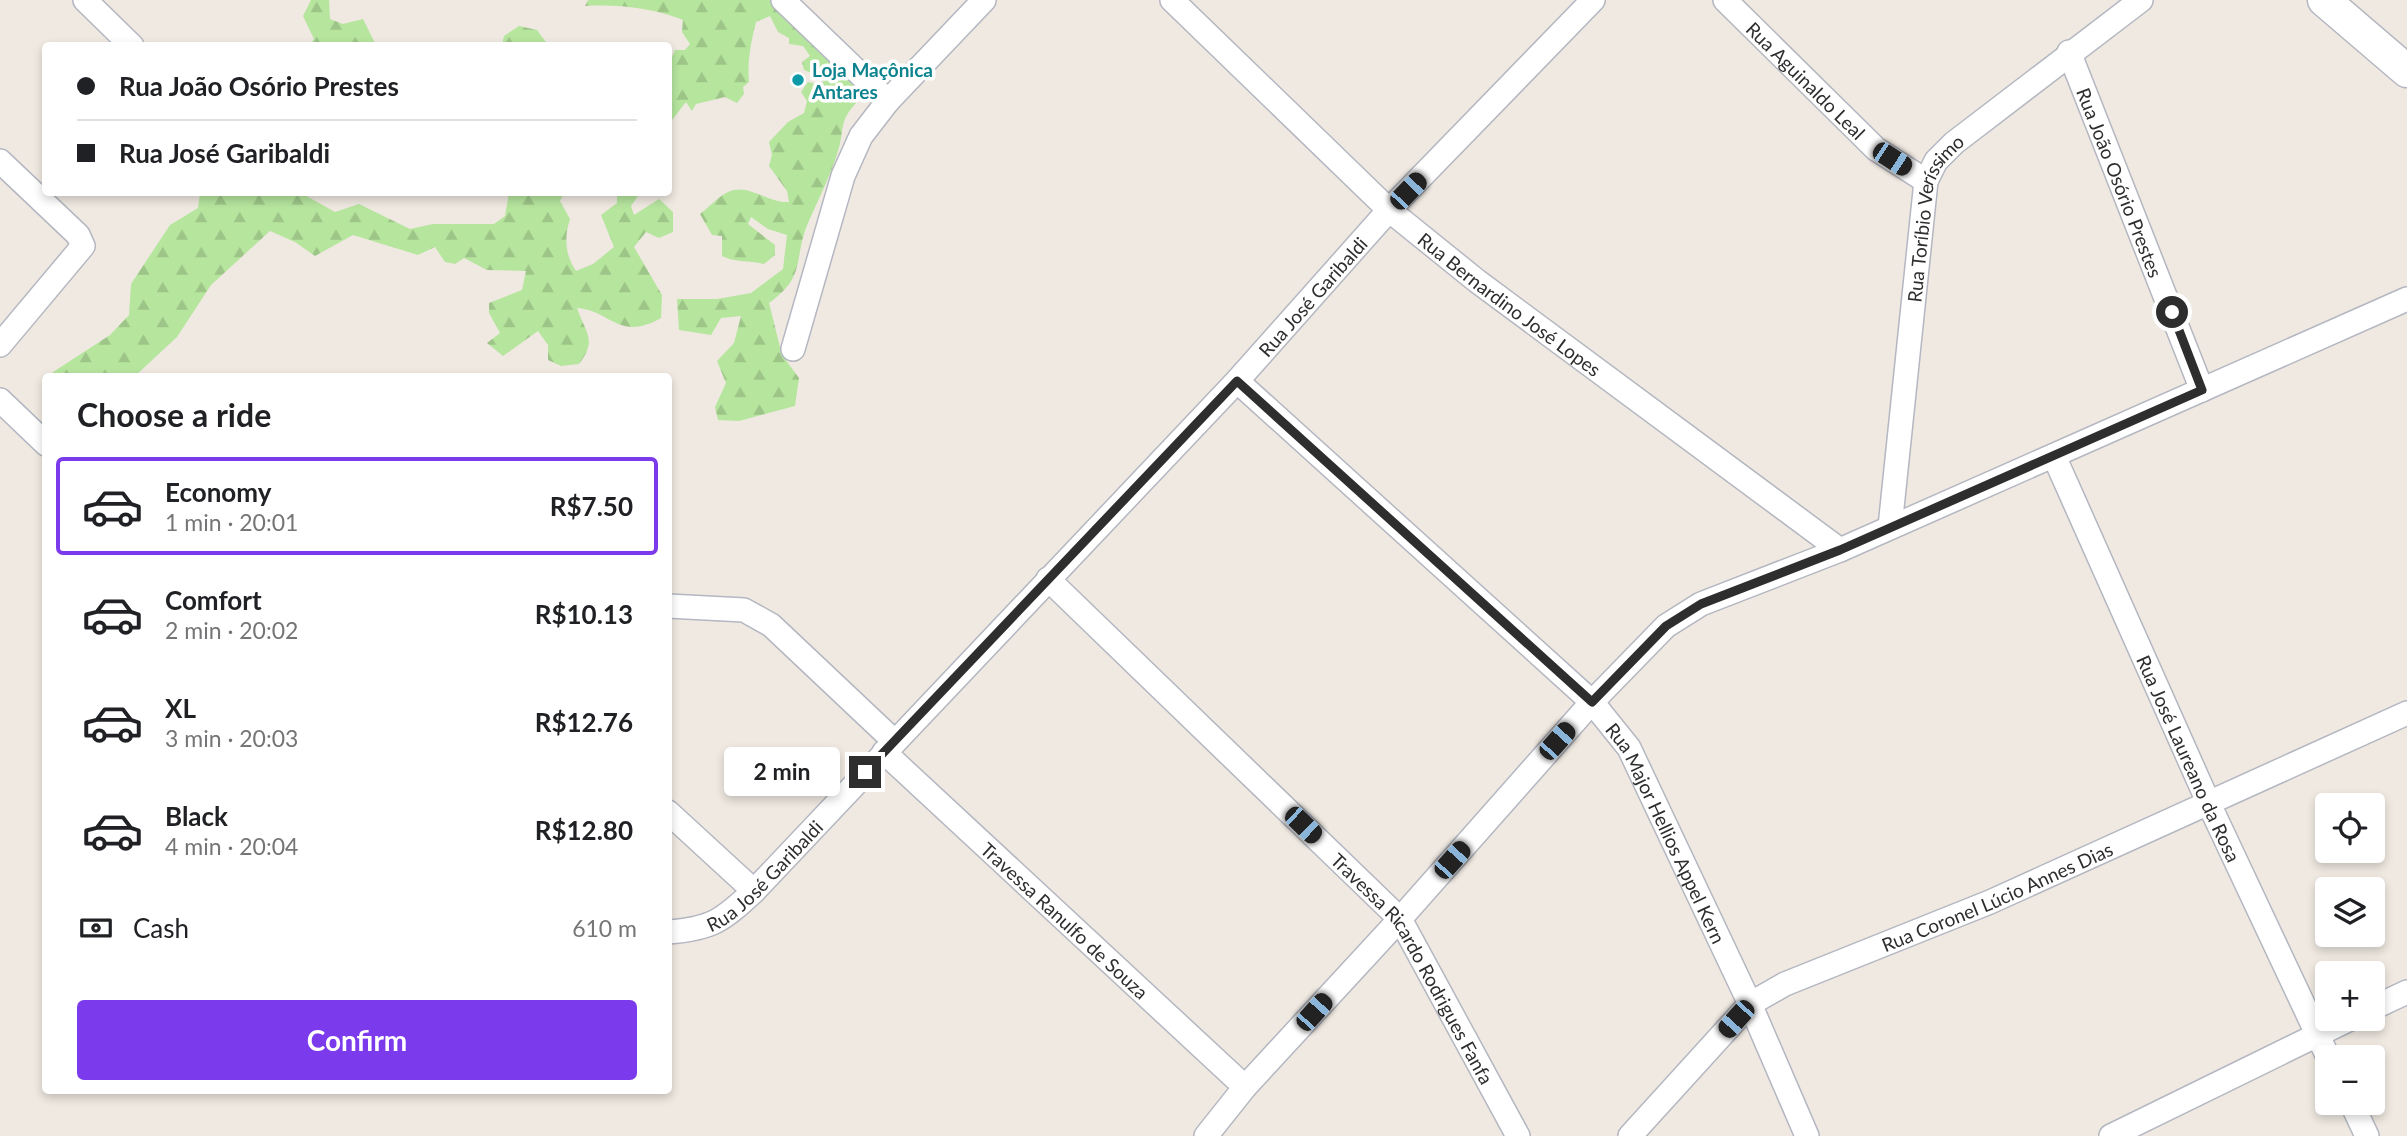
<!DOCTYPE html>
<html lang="en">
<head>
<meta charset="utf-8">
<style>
	:root { --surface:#fff; --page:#f6f6f6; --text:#202124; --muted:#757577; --line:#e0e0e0; --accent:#7c3aed }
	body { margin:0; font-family:Lato,sans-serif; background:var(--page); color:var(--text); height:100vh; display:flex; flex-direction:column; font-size:26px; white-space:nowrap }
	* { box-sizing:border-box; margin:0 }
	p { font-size:23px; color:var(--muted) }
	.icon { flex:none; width:38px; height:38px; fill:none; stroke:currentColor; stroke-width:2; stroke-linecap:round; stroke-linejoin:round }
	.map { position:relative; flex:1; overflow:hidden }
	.panel { position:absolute; left:42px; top:373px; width:630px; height:721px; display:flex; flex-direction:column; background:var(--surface); border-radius:7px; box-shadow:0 4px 10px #0003 }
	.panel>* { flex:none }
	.hud { position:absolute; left:42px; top:42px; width:630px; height:154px; border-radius:7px; box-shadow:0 4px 10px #0003; display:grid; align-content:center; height:154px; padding:0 35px; background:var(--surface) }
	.buttons { position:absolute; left:2315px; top:793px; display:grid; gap:14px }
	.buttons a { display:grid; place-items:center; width:70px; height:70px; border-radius:7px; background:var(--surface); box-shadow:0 4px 10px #0003; font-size:35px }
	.end { position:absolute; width:32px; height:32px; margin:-16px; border:9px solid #2e2e2e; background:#fff; box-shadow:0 0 0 4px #fff }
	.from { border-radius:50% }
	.bubble { position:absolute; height:49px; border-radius:7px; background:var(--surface); box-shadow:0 4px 10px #0003; font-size:23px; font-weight:700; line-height:49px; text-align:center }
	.car { position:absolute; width:21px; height:42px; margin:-21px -10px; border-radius:9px; box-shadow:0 0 5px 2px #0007; background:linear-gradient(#222 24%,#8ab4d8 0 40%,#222 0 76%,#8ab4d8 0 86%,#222 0) }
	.hud b { display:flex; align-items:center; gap:24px; height:66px; font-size:26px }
	.hud b+b { border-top:2px solid var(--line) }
	.hud i { width:18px; height:18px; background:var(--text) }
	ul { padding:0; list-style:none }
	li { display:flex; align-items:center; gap:21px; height:98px; margin:0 14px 10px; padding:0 21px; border:4px solid transparent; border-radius:7px }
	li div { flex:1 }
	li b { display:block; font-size:26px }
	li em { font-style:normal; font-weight:700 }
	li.selected { border-color:var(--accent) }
	li>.icon { width:63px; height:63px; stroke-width:1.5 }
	h2 { padding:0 35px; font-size:32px; line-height:84px }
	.pay { display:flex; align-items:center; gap:18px; height:77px; padding:0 35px; font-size:26px }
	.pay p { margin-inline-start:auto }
	.button { display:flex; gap:14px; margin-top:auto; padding:14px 35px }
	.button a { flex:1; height:80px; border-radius:7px; background:var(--accent); color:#fff; font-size:28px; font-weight:700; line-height:80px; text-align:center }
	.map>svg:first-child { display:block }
	.forest { fill:url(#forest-firs) }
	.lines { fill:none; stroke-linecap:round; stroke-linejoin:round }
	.street-casing { stroke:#b4b7c1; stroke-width:26 }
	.secondary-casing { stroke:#b4b7c1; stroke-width:35 }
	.street { stroke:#fff; stroke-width:23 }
	.secondary { stroke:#fff; stroke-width:32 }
	.route { stroke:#2e2e2e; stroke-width:9 }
	.culture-dot { fill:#0f9aa8; stroke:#fff; stroke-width:2.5 }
	.labels { text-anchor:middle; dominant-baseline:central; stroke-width:7; stroke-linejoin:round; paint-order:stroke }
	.culture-label { font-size:19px; font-weight:bold; fill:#0d838f; stroke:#fff; text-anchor:start }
	.street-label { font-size:19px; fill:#2e2e2e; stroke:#fff }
</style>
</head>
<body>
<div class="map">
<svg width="2407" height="1136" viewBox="0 0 2407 1136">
	<defs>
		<pattern id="forest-firs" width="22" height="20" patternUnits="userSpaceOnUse" patternTransform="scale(1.75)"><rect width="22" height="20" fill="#b6e59e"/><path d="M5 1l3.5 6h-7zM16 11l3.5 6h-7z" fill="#9dc588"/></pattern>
	</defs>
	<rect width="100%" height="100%" fill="#efe9e1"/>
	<!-- forest -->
	<path class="forest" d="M311 0H329L330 19 343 24 363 19 376 45H310L314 39 303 16Z
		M588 0H776L833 57 845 77 855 79 857 102C838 122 845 129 838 151 830 178 817 201 806 228 794 262 805 277 769 303L782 355 799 378 795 406 739 421 718 420 715 407 726 383 717 361 734 343 741 316 721 318 711 335 679 330 677 299H717L751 293 783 269 787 235 768 229 751 217 748 224 775 245V255L764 264C748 260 737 263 722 256V236L712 235 700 214C708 208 717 198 726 193 747 181 768 204 789 202L787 191 769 166 772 155 769 142 788 122 804 113 807 101 801 92 808 82 818 84 829 79 804 70 802 62 810 56 803 46 789 44V38L778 32 770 16 756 22C751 42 747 62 749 82L743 87 744 94 737 103 725 97 696 104 692 111 686 102 669 124V58L671 59 675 50H685L690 44 682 32 683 20C654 8 617 4 585 6Z
		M519 26 537 30 548 45H502L504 36Z
		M200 193H301L335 212 359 204 410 229 433 224H494L505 216 509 193H564L560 201 570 219C564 237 565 255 576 271L593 264 614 247 601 215 617 203V193H640L631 206 634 215 659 199 673 212V232L659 238 646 232 634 247 662 295 661 318C619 342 610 310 577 308 585 332 598 340 579 364L561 366 548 360V345L538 331 503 356 487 343 500 333 489 313V303L522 290 526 271 487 270 464 258 455 264 445 262 435 247 418 255 353 235 315 256 295 242 270 231 211 285 177 337 135 376H53V372L110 335 129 315 131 284 170 225 198 208Z"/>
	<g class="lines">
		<!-- street casing -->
		<g class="street-casing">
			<g id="street">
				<path d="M85 0 132 46"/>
				<path d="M783 0 888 101"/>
				<path id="s1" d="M1172 0 1389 210 1477 281 1840 550"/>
				<path id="s2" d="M1725 0 1876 149 1926 181"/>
				<path id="s3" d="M2069 52 2202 390"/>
				<path d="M0 161 78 235 83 246 0 345"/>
				<path d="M793 349 843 176 861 136 888 101 984 0"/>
				<path id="s4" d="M1237 381 1592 702 1629 748 1750 1004 1807 1136"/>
				<path d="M0 400 46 444"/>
				<path id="s5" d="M2054 456 2209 804 2328 1057"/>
				<path id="s6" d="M1890 527 1926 181 1936 161 1954 143 2141 0"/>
				<path id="s7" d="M1048 579 1400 919 1518 1136"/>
				<path d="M668 606 744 610 771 625 894 741"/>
				<path id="s8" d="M884 752 1245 1087"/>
				<path d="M668 812 754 891"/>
				<path id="s9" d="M668 932C712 929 723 920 754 891L1237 381 1389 210 1593 0"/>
				<path d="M2373 1008 2407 992"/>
				<path d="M2351 1102 2367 1136"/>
				<path d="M1206 1136 1245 1087 1400 919 1592 702 1666 626 1701 604 1840 550 2407 299"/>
				<path id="s10" d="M1630 1136 1750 1004 1785 984 1990 902 2407 713"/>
				<path d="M2111 1136 2352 1018"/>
			</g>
		</g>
		<!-- secondary casing -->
		<g class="secondary-casing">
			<path id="secondary" d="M2324 0 2407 71"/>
		</g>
		<!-- street -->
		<use href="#street" class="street"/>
		<!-- secondary -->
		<use href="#secondary" class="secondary"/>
	</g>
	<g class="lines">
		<!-- route -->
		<path class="route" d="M865 772 1237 381 1592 702 1666 626 1701 604 1840 550 2202 390 2172 312"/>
	</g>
	<!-- markers -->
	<circle class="culture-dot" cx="798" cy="80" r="7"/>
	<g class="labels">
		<!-- culture labels -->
		<g class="culture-label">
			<text x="812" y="69">Loja Maçônica<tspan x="812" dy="22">Antares</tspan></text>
		</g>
		<!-- street labels -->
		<g class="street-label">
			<text stroke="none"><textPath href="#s2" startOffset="114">Rua Aguinaldo Leal</textPath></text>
			<text stroke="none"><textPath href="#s3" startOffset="140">Rua João Osório Prestes</textPath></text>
			<text stroke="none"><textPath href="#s6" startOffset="315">Rua Toríbio Veríssimo</textPath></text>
			<text stroke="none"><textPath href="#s9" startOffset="914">Rua José Garibaldi</textPath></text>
			<text stroke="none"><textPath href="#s1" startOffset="455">Rua Bernardino José Lopes</textPath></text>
			<text stroke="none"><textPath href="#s5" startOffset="331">Rua José Laureano da Rosa</textPath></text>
			<text stroke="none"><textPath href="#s4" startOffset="630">Rua Major Hellios Appel Kern</textPath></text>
			<text stroke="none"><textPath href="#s9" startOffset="116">Rua José Garibaldi</textPath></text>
			<text stroke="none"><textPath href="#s10" startOffset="448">Rua Coronel Lúcio Annes Dias</textPath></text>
			<text stroke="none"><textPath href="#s8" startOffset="247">Travessa Ranulfo de Souza</textPath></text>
			<text stroke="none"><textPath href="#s7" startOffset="537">Travessa Ricardo Rodrigues Fanfa</textPath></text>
		</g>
	</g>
</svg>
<div class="buttons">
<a><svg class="icon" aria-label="locate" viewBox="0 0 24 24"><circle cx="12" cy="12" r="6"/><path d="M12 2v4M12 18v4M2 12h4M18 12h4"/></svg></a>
<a><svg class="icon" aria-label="layers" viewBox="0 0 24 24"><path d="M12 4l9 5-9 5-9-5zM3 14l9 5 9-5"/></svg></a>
<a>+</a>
<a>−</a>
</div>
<i class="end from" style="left:2172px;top:312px"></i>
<i class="end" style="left:865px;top:772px"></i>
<div class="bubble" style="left:724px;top:747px;width:116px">2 min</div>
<i class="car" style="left:1892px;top:159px;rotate:123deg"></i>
<i class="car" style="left:1408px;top:191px;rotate:44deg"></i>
<i class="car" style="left:1557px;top:741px;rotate:42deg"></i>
<i class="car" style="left:1303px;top:825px;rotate:134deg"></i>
<i class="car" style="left:1452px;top:860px;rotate:42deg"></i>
<i class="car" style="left:1314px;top:1012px;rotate:42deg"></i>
<i class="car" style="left:1736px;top:1019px;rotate:222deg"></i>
<div class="hud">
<b><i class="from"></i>Rua João Osório Prestes</b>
<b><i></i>Rua José Garibaldi</b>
</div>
<section class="panel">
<h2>Choose a ride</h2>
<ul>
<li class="selected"><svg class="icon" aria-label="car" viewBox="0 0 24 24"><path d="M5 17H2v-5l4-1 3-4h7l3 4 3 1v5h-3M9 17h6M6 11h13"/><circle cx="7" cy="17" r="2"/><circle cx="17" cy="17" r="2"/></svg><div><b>Economy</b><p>1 min · 20:01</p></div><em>R$7.50</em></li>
<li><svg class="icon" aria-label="car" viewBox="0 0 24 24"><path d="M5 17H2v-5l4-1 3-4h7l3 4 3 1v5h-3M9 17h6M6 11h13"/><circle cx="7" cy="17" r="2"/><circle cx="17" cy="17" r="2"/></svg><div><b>Comfort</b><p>2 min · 20:02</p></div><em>R$10.13</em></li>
<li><svg class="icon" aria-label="car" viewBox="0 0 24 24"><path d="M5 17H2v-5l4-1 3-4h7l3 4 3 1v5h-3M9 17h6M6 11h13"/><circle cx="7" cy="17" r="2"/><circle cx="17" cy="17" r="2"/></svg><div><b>XL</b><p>3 min · 20:03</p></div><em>R$12.76</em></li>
<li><svg class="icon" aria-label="car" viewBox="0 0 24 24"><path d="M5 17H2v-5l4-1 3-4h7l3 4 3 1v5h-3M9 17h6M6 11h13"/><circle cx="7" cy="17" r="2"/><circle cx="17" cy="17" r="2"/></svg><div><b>Black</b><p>4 min · 20:04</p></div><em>R$12.80</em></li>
</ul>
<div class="pay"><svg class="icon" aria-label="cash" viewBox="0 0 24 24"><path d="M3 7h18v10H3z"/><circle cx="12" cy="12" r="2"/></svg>Cash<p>610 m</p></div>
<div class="button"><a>Confirm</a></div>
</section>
</div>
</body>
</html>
